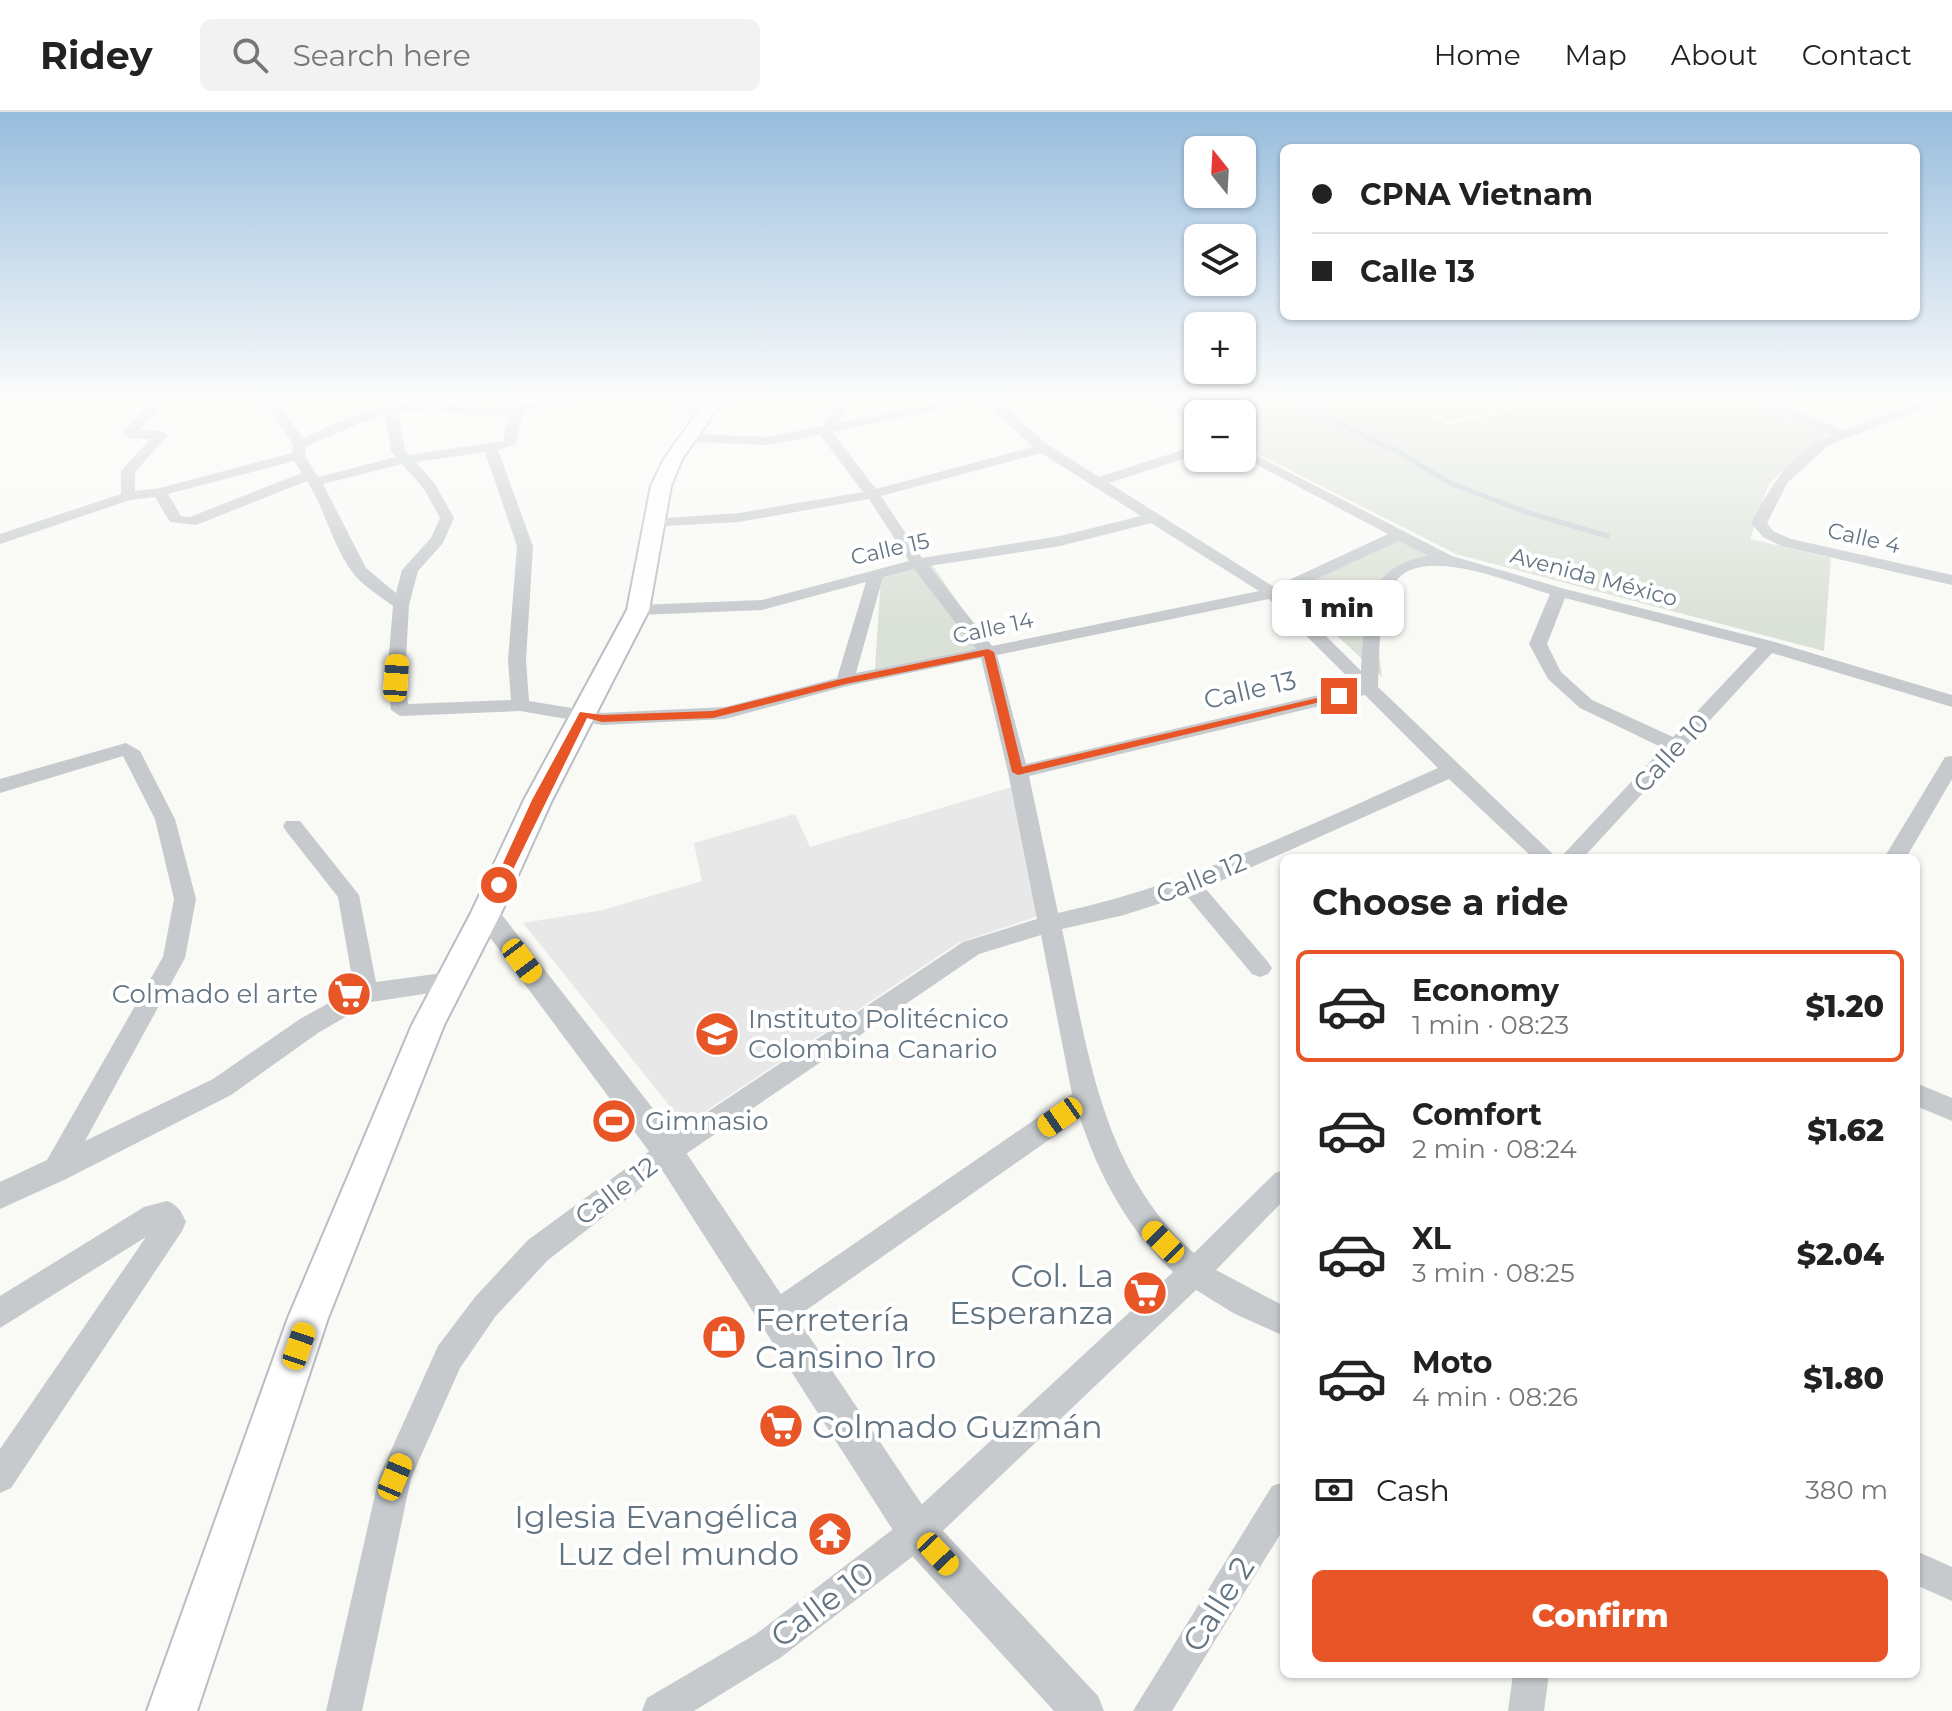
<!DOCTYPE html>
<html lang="en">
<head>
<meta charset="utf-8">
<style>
	:root { --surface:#fff; --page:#f2f2f2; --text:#222; --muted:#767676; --line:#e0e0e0; --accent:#e85627 }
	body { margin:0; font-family:Montserrat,sans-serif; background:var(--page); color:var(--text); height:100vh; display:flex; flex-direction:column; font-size:30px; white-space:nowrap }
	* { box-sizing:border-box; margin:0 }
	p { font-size:26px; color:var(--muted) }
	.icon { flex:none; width:44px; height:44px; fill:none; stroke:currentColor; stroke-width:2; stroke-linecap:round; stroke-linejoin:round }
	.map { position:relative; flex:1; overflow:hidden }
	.side { position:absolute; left:1280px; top:742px; width:640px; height:824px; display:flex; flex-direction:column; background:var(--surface); border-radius:12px; box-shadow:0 2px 6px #0004 }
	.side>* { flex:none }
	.hud { position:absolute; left:1280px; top:32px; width:640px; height:176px; border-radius:12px; box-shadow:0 2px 6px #0004; display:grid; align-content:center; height:176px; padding:0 32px; background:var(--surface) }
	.needle { width:52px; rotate:342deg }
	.buttons { position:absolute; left:1184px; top:24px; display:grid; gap:16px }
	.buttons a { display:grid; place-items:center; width:72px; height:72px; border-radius:12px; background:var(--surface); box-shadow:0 2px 6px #0004; font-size:40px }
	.end { position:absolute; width:36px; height:36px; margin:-18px; border:10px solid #e85627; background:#fff; box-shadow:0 0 0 4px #fff }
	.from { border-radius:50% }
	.bubble { position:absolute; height:56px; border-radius:12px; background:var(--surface); box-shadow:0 2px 6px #0004; font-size:26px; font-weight:800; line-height:56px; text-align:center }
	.car { position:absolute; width:24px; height:48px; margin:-24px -12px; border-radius:10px; box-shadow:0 0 6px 2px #0007; background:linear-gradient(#f5c518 24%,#345 0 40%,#f5c518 0 76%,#345 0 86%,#f5c518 0) }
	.hud b { display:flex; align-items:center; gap:28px; height:76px; font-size:30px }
	.hud b+b { border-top:2px solid var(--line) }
	.hud i { width:20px; height:20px; background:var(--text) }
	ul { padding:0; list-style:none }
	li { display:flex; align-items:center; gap:24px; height:112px; margin:0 16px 12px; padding:0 16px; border:4px solid transparent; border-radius:12px }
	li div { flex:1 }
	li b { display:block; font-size:30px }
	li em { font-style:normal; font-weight:800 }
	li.on { border-color:var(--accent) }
	li>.icon { width:72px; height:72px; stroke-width:1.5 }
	h2 { padding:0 32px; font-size:36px; line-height:96px }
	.pay { display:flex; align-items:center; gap:20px; height:88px; padding:0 32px; font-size:30px }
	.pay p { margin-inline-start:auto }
	.cta { display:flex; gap:16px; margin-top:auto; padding:16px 32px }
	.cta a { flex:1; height:92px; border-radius:12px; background:var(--accent); color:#fff; font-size:32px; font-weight:800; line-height:92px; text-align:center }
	header { display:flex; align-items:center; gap:48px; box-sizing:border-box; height:112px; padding:0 40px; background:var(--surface); border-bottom:2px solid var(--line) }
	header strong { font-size:38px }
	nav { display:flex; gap:44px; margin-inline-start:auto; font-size:28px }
	.search { width:560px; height:72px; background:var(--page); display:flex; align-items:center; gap:20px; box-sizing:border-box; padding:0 28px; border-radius:12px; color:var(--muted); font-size:30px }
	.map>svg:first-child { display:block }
	.built { fill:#e7e8e7 }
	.green { fill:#dae1d7 }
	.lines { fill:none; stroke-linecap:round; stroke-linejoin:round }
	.stream { stroke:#c1cbd0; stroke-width:5 }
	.secondary-casing { stroke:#b8bec2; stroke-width:4 }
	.minor { fill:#c6cacd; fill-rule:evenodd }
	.tertiary { fill:#c6cacd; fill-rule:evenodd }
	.secondary { fill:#fff; fill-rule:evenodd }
	.route { fill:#e85627 }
	.labels { text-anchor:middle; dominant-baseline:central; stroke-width:8; stroke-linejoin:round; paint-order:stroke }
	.far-street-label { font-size:22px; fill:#637482; stroke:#fff }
	.street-label { font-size:26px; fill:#637482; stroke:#fff }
	.poi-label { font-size:26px; fill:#637482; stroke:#fff; text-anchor:start }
	.near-poi-label { font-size:32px; fill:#637482; stroke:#fff; text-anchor:end }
	.near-street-label { font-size:32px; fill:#637482; stroke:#fff }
</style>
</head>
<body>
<header>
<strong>Ridey</strong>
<div class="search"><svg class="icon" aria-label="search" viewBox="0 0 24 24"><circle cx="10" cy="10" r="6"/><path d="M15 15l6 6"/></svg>Search here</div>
<nav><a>Home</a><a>Map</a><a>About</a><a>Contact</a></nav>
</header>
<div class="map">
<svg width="1952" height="1599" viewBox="0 0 1952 1599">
	<rect width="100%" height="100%" fill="#f9f9f6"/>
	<!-- built -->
	<path class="built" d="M1012 675 1038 804 958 831 685 1013 523 811 603 798 702 769 694 731 795 702 810 735Z"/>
	<!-- green -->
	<path class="green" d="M1175 289H1412L1447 313 1554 289H1750L1828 321 1769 371 1750 427 1831 446 1824 539 1456 442 1242 334V302H1198V306Z
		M1415 289H1544L1447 309Z
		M1404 426 1448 445C1353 457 1373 487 1382 565L1289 480Z
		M931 451 988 535 875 557 881 464Z"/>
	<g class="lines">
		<!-- stream -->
		<path class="stream" d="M1304 289 1324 305 1395 338 1450 371 1526 400 1607 424"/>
		<!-- secondary casing -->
		<g class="secondary-casing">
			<path id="secondary" d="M706 289H723L682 347 671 374 649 498 552 688 501 801 444 913 328 1206 197 1599H147L288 1206 412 913 471 801 524 688 627 498 651 374 664 347Z"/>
		</g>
		<!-- minor -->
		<path class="minor" d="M152 289H166L140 318 161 319 168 323 135 360V379L160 376 292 341 293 332 264 289H277L303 326C346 307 384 289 432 290 453 291 474 297 494 296 519 294 543 289 568 289L523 299 516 332 498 338 533 434 526 548 529 589 602 601 725 595 837 566 866 470 762 498 638 503 630 498 638 493 762 488 909 449 869 387 739 410 648 415V409L653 407 739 401 863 380 820 323 768 333 688 330 681 326 688 322 768 325 822 314 838 289H851L837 311 949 289H977L832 320 876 377 1033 335 984 289H998L1048 333 1099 365 1198 333V342L1109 371 1274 475 1388 422 1242 345V336L1452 444 1565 477 1775 530 1952 583V595L1772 541 1583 746H1560L1663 636 1580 596 1548 567 1529 532 1550 482C1514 472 1419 430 1394 472 1377 501 1380 543 1378 575L1557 746H1533L1449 667 1205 776 1268 850 1272 856 1268 862 1260 865 1252 862 1186 783 1124 803 1062 817C1087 934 1100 1057 1194 1141L1275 1061 1284 1058V1088L1216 1158 1284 1194V1224L1235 1202 1196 1178 929 1432 780 1546 694 1599H642L647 1586 756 1522 905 1408 1173 1160C1128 1117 1099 1064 1080 1006L785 1213 775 1218 765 1213 760 1203 765 1193 1072 982 1041 823 979 842 677 1048 548 1148 495 1205 460 1256 411 1366 362 1599H326L379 1365 438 1234 475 1185 528 1128 659 1032 963 830 1037 807 1008 660 981 546 847 574 725 607 602 613 520 599 400 604 391 598 387 566 393 494C380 484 363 474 353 461 332 433 325 397 307 369L196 413 170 410 155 385 130 388 0 432V422L121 382V359L150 327 129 326 122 322ZM432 298 492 304 509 301 503 329 409 343 405 338 398 300ZM385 301 391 339 396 345 318 365 305 344 306 334ZM485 340 517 434 508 548 511 588 408 592 405 566 409 493 418 459 443 431 454 406 435 372 416 350ZM1041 341 1141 404 1060 424 922 446 881 384ZM294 349 302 361 190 405 181 404 168 382ZM402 352 424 377 440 406 431 426 402 458 396 481 366 456 323 372ZM1151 411 1259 479 992 534 929 454 1060 434ZM1399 429 1429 444C1363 454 1365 503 1361 559L1284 482ZM914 457 976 537 856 561 883 465ZM1565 486 1757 536 1673 625 1592 588 1561 560 1547 532ZM1269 487 1357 574 1026 652 997 543ZM1365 583 1438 656C1313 711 1192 772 1058 801L1029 664Z
			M680 289H693L707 309 705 312H695Z
			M1159 289H1174L1198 307V317Z
			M1755 289H1773L1844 318 1923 289H1942L1829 333 1788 370 1767 411 1773 419 1791 427 1952 463V473L1781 434 1763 425 1751 411C1770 376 1792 337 1832 323Z
			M126 631 140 639 175 707 196 787 185 846 85 1029 213 967 300 907 354 877 338 785 286 719 283 714 286 709H300L359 783 376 870 450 860 458 862 462 869 458 876 450 878 371 890 318 921 231 983 64 1068 0 1097V1070L47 1048 163 845 174 787 155 707 123 644 0 681V667Z
			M1952 644V667L1906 746H1884L1945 645Z
			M1916 971 1952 986V1009L1916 994Z
			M167 1089C178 1093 181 1099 186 1110L182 1119 11 1376 0 1381V1337L146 1125 0 1216V1184L144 1095Z
			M1284 1370V1416L1172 1599H1133L1272 1374Z
			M1916 1439 1952 1455V1489L1916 1473Z
			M1513 1562H1549L1544 1599H1508Z"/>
		<!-- tertiary -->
		<path class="tertiary" d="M486 791 495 794 679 1030 931 1406 1098 1584 1104 1599H1054L903 1434 657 1050 477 808 473 801 477 794Z"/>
		<!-- secondary -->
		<use href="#secondary" class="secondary"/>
	</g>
	<!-- sky -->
	<linearGradient id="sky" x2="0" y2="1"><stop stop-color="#98bdde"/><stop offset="0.56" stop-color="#fcfcfb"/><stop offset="1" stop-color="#fcfcfb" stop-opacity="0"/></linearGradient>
	<rect width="1952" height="513" fill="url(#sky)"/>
	<!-- route -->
	<path class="route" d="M988 537 994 540 1022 655 1339 581 1345 584 1018 663 1012 660 984 544 846 572 713 606 602 610 587 606 504 776 499 777 493 773 532 688 580 600 602 603 713 599 845 566Z"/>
	<!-- icons -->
	<defs>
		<g id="supermarket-disc" transform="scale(2.3)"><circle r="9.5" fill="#e85627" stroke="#fff"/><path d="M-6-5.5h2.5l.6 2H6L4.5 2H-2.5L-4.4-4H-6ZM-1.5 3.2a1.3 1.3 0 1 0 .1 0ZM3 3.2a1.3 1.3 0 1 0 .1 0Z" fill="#fff"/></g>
		<g id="school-disc" transform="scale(2.3)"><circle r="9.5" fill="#e85627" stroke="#fff"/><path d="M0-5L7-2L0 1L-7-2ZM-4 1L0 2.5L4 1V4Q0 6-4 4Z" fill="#fff"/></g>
		<g id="stadium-disc" transform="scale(2.3)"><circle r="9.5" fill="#e85627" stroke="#fff"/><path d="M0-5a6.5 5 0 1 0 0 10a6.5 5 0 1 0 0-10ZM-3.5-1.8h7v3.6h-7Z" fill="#fff"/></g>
		<g id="shop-disc" transform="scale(2.3)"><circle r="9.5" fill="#e85627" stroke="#fff"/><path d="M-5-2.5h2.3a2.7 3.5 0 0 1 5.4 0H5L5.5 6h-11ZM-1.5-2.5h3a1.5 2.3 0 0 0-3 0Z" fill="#fff"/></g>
		<g id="temple-disc" transform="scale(2.3)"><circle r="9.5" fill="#e85627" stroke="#fff"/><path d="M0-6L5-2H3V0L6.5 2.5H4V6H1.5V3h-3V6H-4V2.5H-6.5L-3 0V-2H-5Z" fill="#fff"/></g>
	</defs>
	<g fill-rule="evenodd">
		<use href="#supermarket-disc" x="349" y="882"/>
		<use href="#school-disc" x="717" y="922"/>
		<use href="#stadium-disc" x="614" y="1009"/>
		<use href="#supermarket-disc" x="1145" y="1181"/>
		<use href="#shop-disc" x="724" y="1225"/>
		<use href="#supermarket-disc" x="781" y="1314"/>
		<use href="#temple-disc" x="830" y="1422"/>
	</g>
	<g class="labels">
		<!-- far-street labels -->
		<g class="far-street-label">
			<text transform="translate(1864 426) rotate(13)">Calle 4</text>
			<text transform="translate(890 437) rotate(-13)">Calle 15</text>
			<text transform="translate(1594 465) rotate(15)">Avenida México</text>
			<text transform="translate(993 516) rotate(-12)">Calle 14</text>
		</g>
		<!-- street labels -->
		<g class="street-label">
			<text transform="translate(1250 578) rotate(-13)">Calle 13</text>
			<text transform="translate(1671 641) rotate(-47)">Calle 10</text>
			<text transform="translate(1201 766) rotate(-22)">Calle 12</text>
			<text transform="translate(616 1079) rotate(-37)">Calle 12</text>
		</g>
		<!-- poi labels -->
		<g class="poi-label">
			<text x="318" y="882" text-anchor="end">Colmado el arte</text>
			<text x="748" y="907">Instituto Politécnico<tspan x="748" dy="30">Colombina Canario</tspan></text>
			<text x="645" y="1009">Gimnasio</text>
		</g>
		<!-- near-poi labels -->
		<g class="near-poi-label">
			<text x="1114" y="1163">Col. La<tspan x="1114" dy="37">Esperanza</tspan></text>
			<text x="755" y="1207" text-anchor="start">Ferretería<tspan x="755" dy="37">Cansino 1ro</tspan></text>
			<text x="812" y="1314" text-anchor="start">Colmado Guzmán</text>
			<text x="799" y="1404">Iglesia Evangélica<tspan x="799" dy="37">Luz del mundo</tspan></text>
		</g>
		<!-- near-street labels -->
		<g class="near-street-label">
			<text transform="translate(822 1492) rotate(-37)">Calle 10</text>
			<text transform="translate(1218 1492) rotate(-58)">Calle 2</text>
		</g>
	</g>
</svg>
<div class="buttons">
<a><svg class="needle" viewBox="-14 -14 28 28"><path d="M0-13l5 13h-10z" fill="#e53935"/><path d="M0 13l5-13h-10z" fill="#767676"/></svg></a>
<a><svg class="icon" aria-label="layers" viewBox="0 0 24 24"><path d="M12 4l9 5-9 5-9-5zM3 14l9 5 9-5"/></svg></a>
<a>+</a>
<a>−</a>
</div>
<i class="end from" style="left:499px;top:773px"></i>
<i class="end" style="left:1339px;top:584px"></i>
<div class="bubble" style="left:1272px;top:468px;width:132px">1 min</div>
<i class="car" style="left:396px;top:566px;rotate:4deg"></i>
<i class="car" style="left:522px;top:849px;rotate:143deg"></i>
<i class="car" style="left:1060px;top:1005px;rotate:235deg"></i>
<i class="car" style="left:1163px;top:1130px;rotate:315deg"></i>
<i class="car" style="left:299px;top:1234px;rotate:19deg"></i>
<i class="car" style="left:395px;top:1365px;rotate:23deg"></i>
<i class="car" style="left:938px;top:1442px;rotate:137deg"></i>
<div class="hud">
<b><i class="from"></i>CPNA Vietnam</b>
<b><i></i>Calle 13</b>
</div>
<section class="side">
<h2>Choose a ride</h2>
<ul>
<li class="on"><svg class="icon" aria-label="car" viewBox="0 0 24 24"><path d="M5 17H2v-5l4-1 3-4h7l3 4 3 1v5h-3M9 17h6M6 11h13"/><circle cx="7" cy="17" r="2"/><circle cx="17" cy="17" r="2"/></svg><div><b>Economy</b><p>1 min · 08:23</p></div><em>$1.20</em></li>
<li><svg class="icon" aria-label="car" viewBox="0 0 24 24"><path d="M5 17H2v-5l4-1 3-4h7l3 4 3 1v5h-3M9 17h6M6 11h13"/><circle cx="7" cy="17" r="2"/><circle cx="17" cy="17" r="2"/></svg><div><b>Comfort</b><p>2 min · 08:24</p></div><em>$1.62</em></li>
<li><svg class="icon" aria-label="car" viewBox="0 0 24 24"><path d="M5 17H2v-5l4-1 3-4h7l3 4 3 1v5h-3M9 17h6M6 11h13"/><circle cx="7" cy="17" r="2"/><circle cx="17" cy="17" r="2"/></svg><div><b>XL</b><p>3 min · 08:25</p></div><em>$2.04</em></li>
<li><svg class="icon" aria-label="car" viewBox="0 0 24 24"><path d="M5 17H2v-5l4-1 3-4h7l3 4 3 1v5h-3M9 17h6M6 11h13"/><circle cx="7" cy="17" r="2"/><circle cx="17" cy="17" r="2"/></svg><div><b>Moto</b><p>4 min · 08:26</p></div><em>$1.80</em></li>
</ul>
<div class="pay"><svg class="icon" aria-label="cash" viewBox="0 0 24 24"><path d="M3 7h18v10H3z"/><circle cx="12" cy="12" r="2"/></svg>Cash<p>380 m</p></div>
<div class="cta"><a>Confirm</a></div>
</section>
</div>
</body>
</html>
